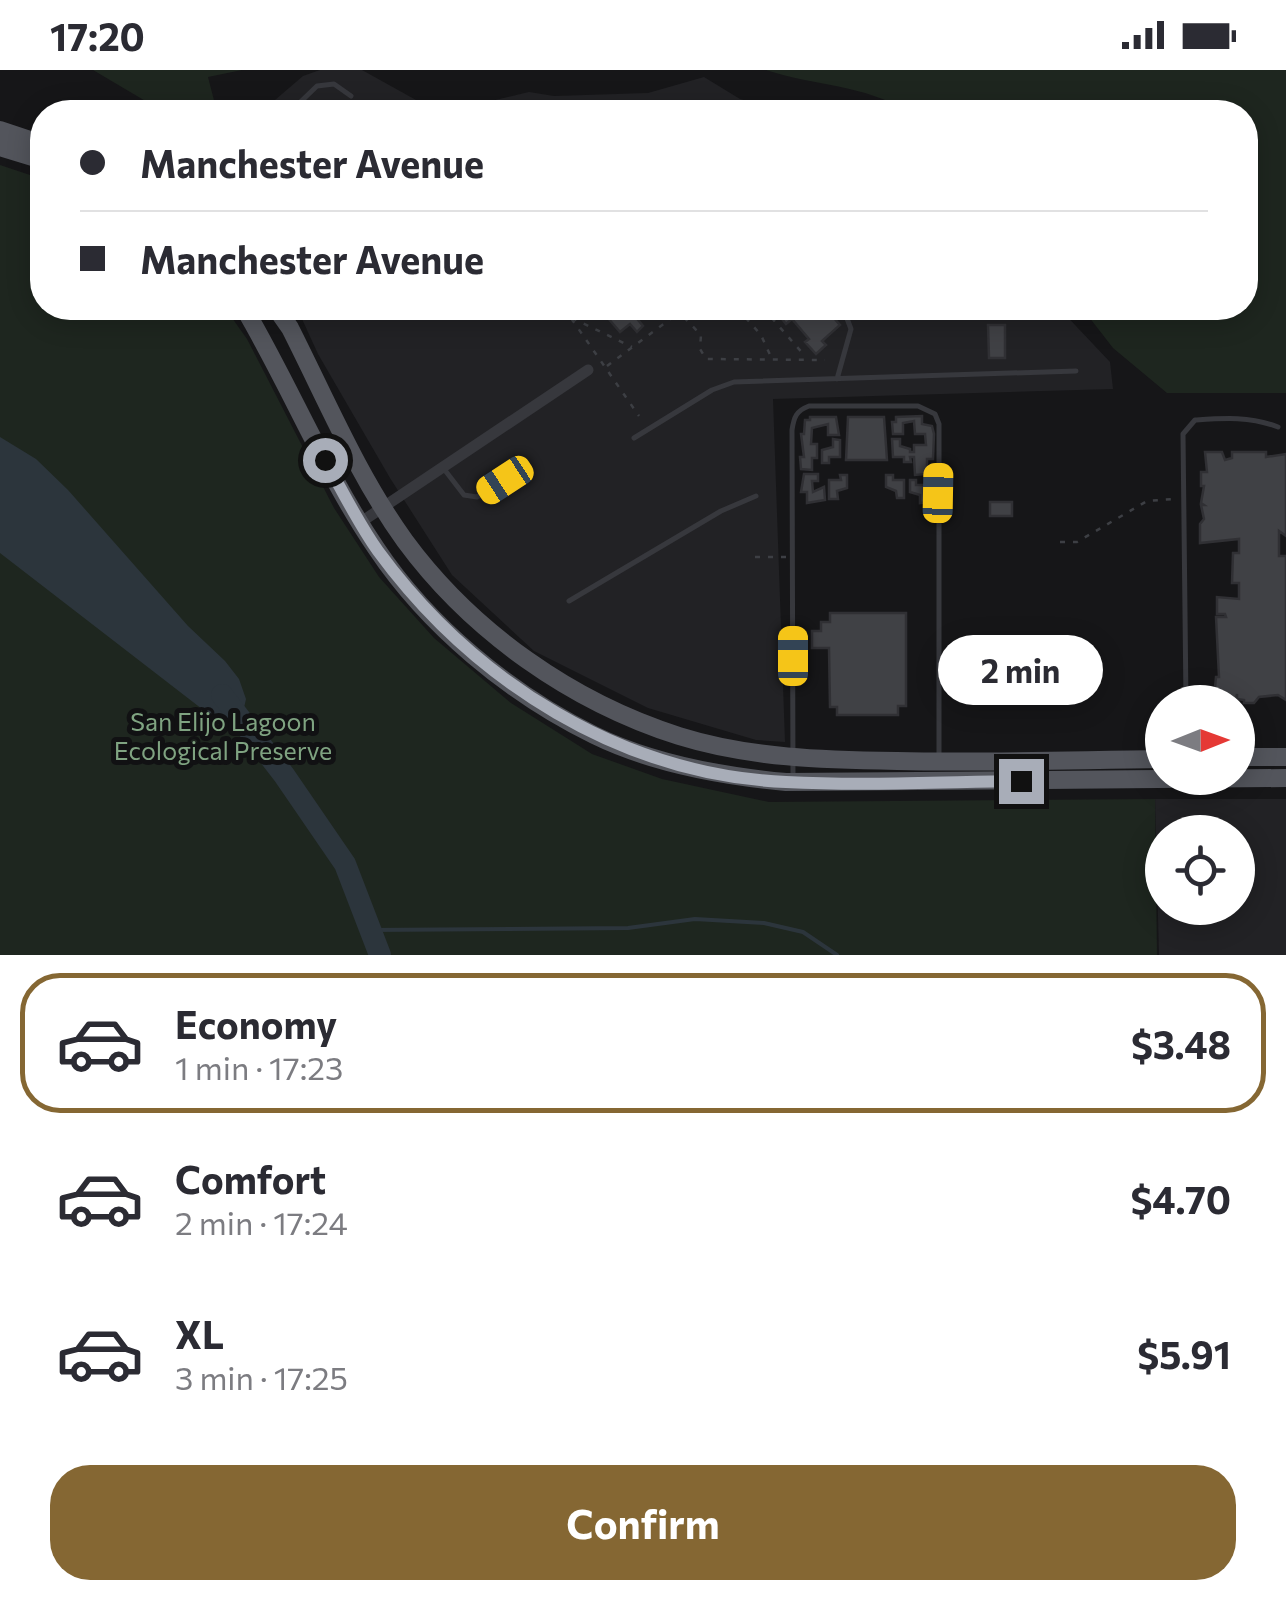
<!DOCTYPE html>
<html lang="en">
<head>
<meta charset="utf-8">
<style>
	:root { --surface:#fff; --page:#f2f2f3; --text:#2b2b33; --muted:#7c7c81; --line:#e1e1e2; --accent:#856733 }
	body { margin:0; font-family:Commissioner,sans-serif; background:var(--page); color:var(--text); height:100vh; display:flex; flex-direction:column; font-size:38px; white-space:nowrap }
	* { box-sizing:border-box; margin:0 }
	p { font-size:32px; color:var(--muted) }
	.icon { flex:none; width:55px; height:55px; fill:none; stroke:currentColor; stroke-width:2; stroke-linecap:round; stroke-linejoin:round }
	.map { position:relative; height:885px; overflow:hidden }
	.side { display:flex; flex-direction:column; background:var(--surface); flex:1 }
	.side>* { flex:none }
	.hud { position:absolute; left:30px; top:30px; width:1228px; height:220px; border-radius:40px; box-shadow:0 5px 25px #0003; display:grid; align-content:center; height:220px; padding:0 50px; background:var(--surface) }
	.needle { width:65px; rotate:89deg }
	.tools { position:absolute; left:1145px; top:615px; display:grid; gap:20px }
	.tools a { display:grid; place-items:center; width:110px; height:110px; border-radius:50%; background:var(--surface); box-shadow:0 5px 25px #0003; font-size:50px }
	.end { position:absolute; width:45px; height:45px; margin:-22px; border:12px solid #a8adb8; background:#111; box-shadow:0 0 0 5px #111 }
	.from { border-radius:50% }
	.bubble { position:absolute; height:70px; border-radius:35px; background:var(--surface); box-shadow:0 5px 25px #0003; font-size:32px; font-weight:700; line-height:70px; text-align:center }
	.car { position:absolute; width:30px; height:60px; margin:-30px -15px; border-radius:12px; box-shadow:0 0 8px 2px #0007; background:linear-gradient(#f5c518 24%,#345 0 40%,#f5c518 0 76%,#345 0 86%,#f5c518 0) }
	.hud b { display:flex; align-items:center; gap:35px; height:95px; font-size:38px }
	.hud b+b { border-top:2px solid var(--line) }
	.hud i { width:25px; height:25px; background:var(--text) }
	ul { padding:18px 0 0; list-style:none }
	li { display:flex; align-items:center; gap:30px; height:140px; margin:0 20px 15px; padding:0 30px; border:5px solid transparent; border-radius:40px }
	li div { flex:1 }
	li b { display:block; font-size:38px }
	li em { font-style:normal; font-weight:700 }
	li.on { border-color:var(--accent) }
	li>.icon { width:90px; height:90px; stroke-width:1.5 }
	.primary-button { display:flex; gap:20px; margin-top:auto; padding:20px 50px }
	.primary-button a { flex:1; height:115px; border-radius:40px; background:var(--accent); color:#fff; font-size:40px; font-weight:700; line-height:115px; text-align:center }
	.status { display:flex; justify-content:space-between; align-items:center; height:70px; padding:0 50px; background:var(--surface); direction:ltr }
	.status svg { height:28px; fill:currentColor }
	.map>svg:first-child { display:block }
	.built { fill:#222225; fill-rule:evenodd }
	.green { fill:#1e261f }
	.water { fill:#2c353c }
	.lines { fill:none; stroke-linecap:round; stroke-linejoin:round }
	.stream { stroke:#2c353c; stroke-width:4 }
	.river { stroke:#2c353c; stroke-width:22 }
	.building { fill:#404145; stroke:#303034; stroke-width:2.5 }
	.path { stroke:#3d3f44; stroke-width:2.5; stroke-dasharray:5 8; stroke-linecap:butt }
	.service { stroke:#37383d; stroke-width:5 }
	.minor { stroke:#37383d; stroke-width:11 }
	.primary { stroke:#53555c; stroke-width:18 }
	.route { stroke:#a8adb8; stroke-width:12 }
	.labels { text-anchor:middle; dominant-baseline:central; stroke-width:10; stroke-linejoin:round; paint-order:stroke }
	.park-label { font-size:25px; fill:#7fa381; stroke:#111113 }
</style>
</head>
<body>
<div class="status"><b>17:20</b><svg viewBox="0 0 49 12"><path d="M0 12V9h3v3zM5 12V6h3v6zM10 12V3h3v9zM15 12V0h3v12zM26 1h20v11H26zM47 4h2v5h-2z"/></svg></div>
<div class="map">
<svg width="1286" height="885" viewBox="0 0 1286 885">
	<rect width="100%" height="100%" fill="#161618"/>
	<!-- built -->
	<path class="built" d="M320 0H362L416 30 466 37 529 22 554 26 648 23 704 7 740 29 769 37 840 42H261L303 6Z
		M297 238H1059L1110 292 1113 319 773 329 785 672 756 670 648 638 534 581 452 505 390 408 318 284Z
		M1155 729H1286V885H1159ZM1238 762V838H1162V762Z"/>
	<!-- green -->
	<path class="green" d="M93 0H242L208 7 217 42H164Z
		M766 0H1286V323H1167L1113 278 1082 238H1245V42H908C864 14 814 16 766 0Z
		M0 95 42 109V238H225L247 269 334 438 379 507 434 568 511 633 592 684 662 709 769 732 1155 729 1157 885H0Z"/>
	<!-- water -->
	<path class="water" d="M0 367 36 389 68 420 188 556 225 591 239 609 246 629 242 647 215 649 0 483Z"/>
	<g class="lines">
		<!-- stream -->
		<path class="stream" d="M370 860 628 858 695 849 764 853 803 862 837 885"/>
		<!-- river -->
		<path class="river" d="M222 625 284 705 345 794 380 885"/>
	</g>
	<!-- building -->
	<path class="building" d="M594 238H633L630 240 643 256 637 262 630 254 620 262 601 240 599 243Z
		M778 238H829L827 240 840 255 822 271 826 275 816 284 805 272 809 269 792 249 786 254 775 240Z
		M988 255H1005V288H989Z
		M922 346V354L932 356 934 364 933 389H927V397H932L933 409 926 410V404L915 405 914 387H910L911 392H904V387H893L892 369H900V376L910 379V382H914V375H926L925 364H915L914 351 903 353V364H893L892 352H896V347Z
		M810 347H836L839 365H828V354L812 358 811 374H817V388H812V400L801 399 800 387H804L801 364H804L805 350H810Z
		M848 347H884L887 390H846Z
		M833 369 840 370V387H829V393H822V380L833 377Z
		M1205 382H1222L1225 390 1232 388V382H1266V387L1286 384V466L1279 461V486H1286V630L1278 625 1259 627 1254 633H1244V630L1237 629V624L1236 629 1214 628 1216 607H1219L1216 547H1226L1225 544H1217V527L1239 529V513H1232L1233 483H1239V469L1200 473V454L1204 449 1201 435H1204L1201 433 1204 416H1201V402H1207Z
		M804 404H818V411H812L813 422 824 417 825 430 807 433V422H801Z
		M840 405H847V418L837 421 838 429H829V410H841Z
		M886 405H893V410H904V428H897L896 421 886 417Z
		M910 410H916V415H927L930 432 920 433V425L910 422Z
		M990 432H1012V446H990Z
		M830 543H906V636H898V645H837V637H830L829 578H812V561H821V552H830Z"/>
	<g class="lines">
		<!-- path -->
		<path class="path" d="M564 238 639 346
			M675 238 701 265 700 279 706 289 825 290
			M737 238 761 265 771 287
			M763 238 805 286
			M832 238 833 239
			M741 242 768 245
			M572 248 632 277
			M607 296 677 244
			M1060 472H1077L1147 431 1173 429
			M755 487H786"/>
		<!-- service -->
		<path class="service" d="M290 42 317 16 334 14 351 26
			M837 309 851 259 843 238
			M634 368 712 320 734 312 1076 301
			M444 399 464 425 477 427 505 410
			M569 531 721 441 756 426
			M1186 632 1183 364 1195 350C1224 348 1250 346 1278 357
			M793 709 792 360C794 347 796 341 809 336H918L935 344 939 354V687"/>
		<!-- minor -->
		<path class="minor" d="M361 452 588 300"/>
		<!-- primary -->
		<path class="primary" d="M0 60 42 74
			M0 77 42 90
			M244 238C290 316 325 403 376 478 428 556 510 624 594 665 653 694 721 706 786 712L1286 708
			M276 238 290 258C326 329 358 406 405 471 472 562 572 632 679 666 749 688 825 690 897 691 985 693 1074 690 1162 689
			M1238 687H1286"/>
	</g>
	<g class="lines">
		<!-- route -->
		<path class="route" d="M325 390C342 420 358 453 378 481 474 612 622 705 786 712 864 716 943 712 1021 711"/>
	</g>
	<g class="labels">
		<!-- park labels -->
		<g class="park-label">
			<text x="223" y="651">San Elijo Lagoon<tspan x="223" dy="29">Ecological Preserve</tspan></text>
		</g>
	</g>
</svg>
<div class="tools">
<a><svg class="needle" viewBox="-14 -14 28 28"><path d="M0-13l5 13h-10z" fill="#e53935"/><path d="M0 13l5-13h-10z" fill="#7c7c81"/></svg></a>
<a><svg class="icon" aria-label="locate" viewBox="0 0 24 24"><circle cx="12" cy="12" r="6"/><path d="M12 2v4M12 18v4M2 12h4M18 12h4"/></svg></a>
</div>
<i class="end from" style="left:325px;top:390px"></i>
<i class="end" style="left:1021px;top:711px"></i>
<div class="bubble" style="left:938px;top:565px;width:165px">2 min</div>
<i class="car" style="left:505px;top:410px;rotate:237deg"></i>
<i class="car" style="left:938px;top:423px;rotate:1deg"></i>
<i class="car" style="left:793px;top:586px;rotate:0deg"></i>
<div class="hud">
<b><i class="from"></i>Manchester Avenue</b>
<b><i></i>Manchester Avenue</b>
</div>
</div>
<section class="side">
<ul>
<li class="on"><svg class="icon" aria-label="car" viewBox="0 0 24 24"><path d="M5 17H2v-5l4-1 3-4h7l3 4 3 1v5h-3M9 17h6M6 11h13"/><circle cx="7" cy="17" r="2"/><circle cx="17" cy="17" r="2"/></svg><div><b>Economy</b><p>1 min · 17:23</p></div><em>$3.48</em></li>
<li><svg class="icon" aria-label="car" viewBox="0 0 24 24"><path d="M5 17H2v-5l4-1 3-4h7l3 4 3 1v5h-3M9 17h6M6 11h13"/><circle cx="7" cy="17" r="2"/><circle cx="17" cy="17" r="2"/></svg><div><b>Comfort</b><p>2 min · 17:24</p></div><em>$4.70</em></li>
<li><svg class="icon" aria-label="car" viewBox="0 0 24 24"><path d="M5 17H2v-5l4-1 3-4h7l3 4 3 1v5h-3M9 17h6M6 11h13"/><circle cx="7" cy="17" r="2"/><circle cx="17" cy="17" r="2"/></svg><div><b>XL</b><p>3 min · 17:25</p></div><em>$5.91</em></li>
</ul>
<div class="primary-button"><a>Confirm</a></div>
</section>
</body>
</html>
